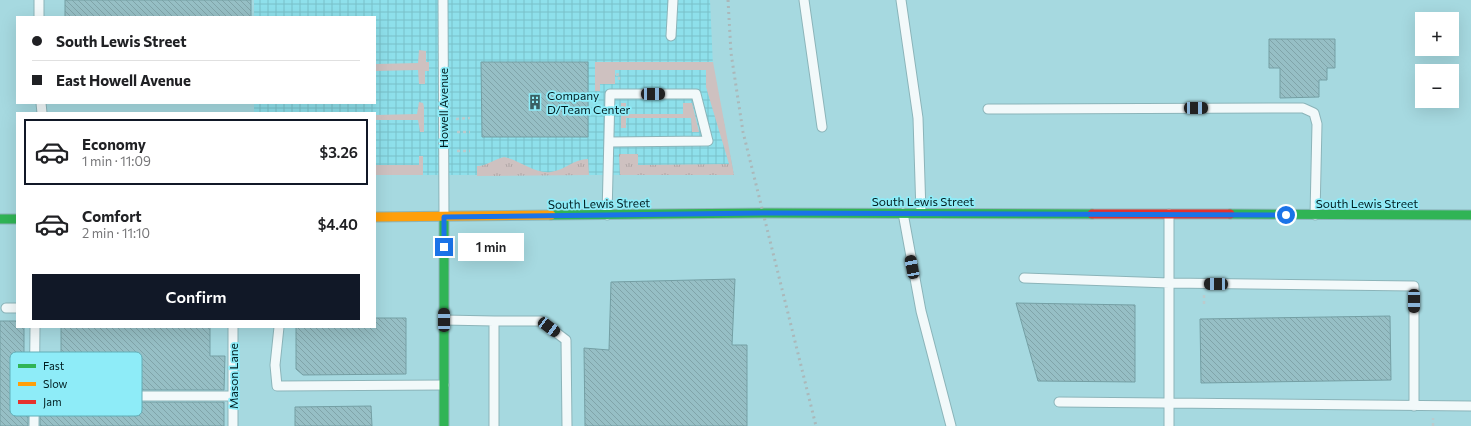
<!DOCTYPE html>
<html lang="en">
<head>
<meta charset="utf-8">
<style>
	:root { --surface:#fff; --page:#f2f2f2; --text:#202124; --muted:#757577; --line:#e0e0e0; --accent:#111827 }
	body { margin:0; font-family:Commissioner,sans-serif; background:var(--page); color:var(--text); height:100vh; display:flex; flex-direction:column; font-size:15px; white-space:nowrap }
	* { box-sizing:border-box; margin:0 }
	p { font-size:13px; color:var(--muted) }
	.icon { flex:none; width:22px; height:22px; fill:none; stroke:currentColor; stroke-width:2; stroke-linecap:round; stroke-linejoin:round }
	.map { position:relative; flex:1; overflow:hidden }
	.panel { position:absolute; left:16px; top:112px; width:360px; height:216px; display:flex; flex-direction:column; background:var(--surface); border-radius:0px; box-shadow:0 4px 16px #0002 }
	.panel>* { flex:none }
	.banner { position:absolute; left:16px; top:16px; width:360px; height:88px; border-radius:0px; box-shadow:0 4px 16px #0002; display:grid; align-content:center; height:88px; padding:0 16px; background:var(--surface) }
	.controls { position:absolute; left:1415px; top:12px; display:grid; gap:8px }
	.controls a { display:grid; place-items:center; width:44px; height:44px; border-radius:0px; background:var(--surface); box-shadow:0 4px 16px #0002; font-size:20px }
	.end { position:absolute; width:18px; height:18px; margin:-9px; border:5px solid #1a73e8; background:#fff; box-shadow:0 0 0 2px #fff }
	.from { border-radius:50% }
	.bubble { position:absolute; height:28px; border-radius:0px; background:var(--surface); box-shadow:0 4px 16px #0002; font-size:13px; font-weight:600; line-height:28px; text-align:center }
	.car { position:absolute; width:12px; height:24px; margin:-12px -6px; border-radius:5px; box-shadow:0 0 3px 1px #0007; background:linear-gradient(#222 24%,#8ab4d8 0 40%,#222 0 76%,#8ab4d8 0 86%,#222 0) }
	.banner b { display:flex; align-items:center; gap:14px; height:38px; font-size:15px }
	.banner b+b { border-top:1px solid var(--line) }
	.banner i { width:10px; height:10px; background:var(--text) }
	ul { padding:7px 0 0; list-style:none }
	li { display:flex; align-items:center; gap:12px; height:66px; margin:0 8px 6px; padding:0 8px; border:2px solid transparent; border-radius:0px }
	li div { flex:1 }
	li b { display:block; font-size:15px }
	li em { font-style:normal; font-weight:600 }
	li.current { border-color:var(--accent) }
	li>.icon { width:36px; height:36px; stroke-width:1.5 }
	.primary-button { display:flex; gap:8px; margin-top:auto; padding:8px 16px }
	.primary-button a { flex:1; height:46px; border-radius:0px; background:var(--accent); color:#fff; font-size:16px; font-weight:600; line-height:46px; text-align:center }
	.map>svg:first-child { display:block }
	.industrial { fill:url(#industrial-grid) }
	.grass { fill:url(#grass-tufts) }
	.garden { fill:#cec1c0 }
	.building { fill:url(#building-back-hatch); stroke:#749fa4 }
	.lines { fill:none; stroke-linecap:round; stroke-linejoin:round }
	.lane-casing { stroke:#8bb4b9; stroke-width:11 }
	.fast-casing { stroke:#8bb4b9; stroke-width:11 }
	.slow-casing { stroke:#8bb4b9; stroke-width:11 }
	.jam-casing { stroke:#8bb4b9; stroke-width:11 }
	.path { stroke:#bccbcd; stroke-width:2.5; stroke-dasharray:3 3; stroke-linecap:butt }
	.lane { stroke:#f2f9fa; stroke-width:9 }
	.fast { stroke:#30b455; stroke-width:9 }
	.slow { stroke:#ff9f0a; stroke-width:9 }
	.jam { stroke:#e5322d; stroke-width:9 }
	.rail { stroke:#abb8ba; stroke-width:3; stroke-dasharray:2 4; stroke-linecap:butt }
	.route { stroke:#1a73e8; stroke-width:5 }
	.labels { text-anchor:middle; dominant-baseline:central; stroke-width:3.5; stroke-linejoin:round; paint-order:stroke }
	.poi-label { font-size:12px; fill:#001d20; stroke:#8eecf8; text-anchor:start }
	.street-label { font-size:12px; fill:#001d20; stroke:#8eecf8 }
	.key { fill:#8eecf8; stroke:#63aeb7; stroke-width:1 }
	.key-label { font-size:11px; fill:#001d20 }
</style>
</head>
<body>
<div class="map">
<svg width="1471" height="426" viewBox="0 0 1471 426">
	<defs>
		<pattern id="industrial-grid" width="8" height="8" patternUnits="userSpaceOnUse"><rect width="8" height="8" fill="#8ee0eb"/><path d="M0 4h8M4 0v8" fill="none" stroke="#79c0c9"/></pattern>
		<pattern id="grass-tufts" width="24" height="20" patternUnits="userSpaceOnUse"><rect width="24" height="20" fill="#cec1c0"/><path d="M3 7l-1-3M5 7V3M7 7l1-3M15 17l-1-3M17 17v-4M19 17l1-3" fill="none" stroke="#afa5a5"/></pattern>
		<pattern id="building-back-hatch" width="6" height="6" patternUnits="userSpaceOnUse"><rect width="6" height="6" fill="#96bfc5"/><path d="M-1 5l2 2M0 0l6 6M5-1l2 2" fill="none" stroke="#80a4a9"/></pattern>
	</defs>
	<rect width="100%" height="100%" fill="#a6d9e0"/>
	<!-- industrial -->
	<path class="industrial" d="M254 0H710L713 66 734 175H375V113H254V103H375V17H254Z"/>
	<!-- grass -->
	<path class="grass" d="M619 154H638V165L732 164 734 175H620Z
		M504 157C520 160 534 174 551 172 565 170 574 159 588 159L589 175 477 176V166C486 166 495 159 504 157Z"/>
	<!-- garden -->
	<path class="garden" d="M419 50 426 51V62H429V71H425V84H419L418 70 375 71V64L418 63Z
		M595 62H713L732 164H729L706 87V70H615V84H600V91H595Z
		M419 102 423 103 424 107V132H420L418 120H375V115L417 114Z
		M621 103H626V114H683V103H692L699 132H692L691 118H626V128H621Z
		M419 156H423V175H375V165H419Z"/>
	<!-- building -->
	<path class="building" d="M65 0H251V17H65Z
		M1269 39H1335V68H1327V80H1319V97L1280 98V68H1269Z
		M481 62H588V137H482Z
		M735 279 732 345H747V426H585L584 348 609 350 611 282Z
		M1016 303 1135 305V382L1038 381Z
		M1390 316 1391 380 1201 383 1200 319Z
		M375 318H406V374L303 375 296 369V327H375Z
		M0 321H17V327H24V356H29L28 426H0Z
		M61 327H210V356H225L224 390H141L136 393 135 396 138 401 141 402H224V426H40V402H128L131 401 134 396 133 393 128 390H40L41 356H61Z
		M371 406 372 426H295V407Z"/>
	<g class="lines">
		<!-- lane casing -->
		<g class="lane-casing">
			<path id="lane" d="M39 0V17
				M443 0 444 217
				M804 0 822 127
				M901 0 918 118 921 213
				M671 36 673 0
				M41 103 42 113
				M988 109 1303 108 1314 113 1317 124 1315 215
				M903 213 921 311 951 426
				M607 215 610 94H696L708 141 609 142
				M1024 278 1169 283 1414 286V406
				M6 308H17
				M444 320 494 321V426
				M494 321H541L566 340 567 426
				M233 327V426
				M279 327 275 365 277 386 444 385
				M35 396H128
				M141 396H233
				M1059 402 1471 406
				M34 426 35 327
				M1169 426V214"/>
		</g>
		<!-- fast casing -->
		<g class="fast-casing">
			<path id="fast" d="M1230 214 1471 215
				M551 215 763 213 1092 214
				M444 217V426
				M0 219H17"/>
		</g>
		<!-- slow casing -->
		<g class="slow-casing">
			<path id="slow" d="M375 217 551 215"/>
		</g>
		<!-- jam casing -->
		<g class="jam-casing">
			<path id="jam" d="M1092 214H1230"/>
		</g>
		<!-- path -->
		<path class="path" d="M616 75 619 74V83
			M456 119 470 118
			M457 132H470
			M457 151H470
			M1204 295V306
			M1433 426V418"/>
		<!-- lane -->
		<use href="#lane" class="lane"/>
		<!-- fast -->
		<use href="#fast" class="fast"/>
		<!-- slow -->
		<use href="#slow" class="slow"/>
		<!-- jam -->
		<use href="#jam" class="jam"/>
		<!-- rail -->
		<path class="rail" d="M728 0 731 53 743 132 816 426"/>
	</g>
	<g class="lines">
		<!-- route -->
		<path class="route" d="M444 247V217L763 213 1286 215"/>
	</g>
	<!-- icons -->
	<defs>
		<g id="building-bare" transform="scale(1.2)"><path d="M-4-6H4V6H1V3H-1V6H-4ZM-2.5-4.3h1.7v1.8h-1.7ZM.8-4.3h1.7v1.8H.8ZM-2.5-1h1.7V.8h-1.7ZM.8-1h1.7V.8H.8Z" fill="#3a5f63" stroke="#8eecf8" stroke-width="2.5" paint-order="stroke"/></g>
	</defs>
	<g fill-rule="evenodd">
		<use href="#building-bare" x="535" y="102"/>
	</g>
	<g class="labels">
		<!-- poi labels -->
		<g class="poi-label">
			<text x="547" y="95">Company<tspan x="547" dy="14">D/Team Center</tspan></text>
		</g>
		<!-- street labels -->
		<g class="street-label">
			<text transform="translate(443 108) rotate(-90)">Howell Avenue</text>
			<text x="923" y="201">South Lewis Street</text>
			<text transform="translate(599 203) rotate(-1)">South Lewis Street</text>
			<text x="1367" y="203">South Lewis Street</text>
			<text transform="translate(233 376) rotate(-90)">Mason Lane</text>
		</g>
	</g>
	<!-- legend -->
	<rect x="10" y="352" width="132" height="64" rx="6" class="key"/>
	<rect x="18" y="364" width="18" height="4" fill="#30b455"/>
	<rect x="18" y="382" width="18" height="4" fill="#ff9f0a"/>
	<rect x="18" y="400" width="18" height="4" fill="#e5322d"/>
	<g class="key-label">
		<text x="43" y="370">Fast</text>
		<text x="43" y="388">Slow</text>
		<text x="43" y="406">Jam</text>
	</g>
</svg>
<div class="controls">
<a>+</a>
<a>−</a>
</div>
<i class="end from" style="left:1286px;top:215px"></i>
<i class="end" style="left:444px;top:247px"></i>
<div class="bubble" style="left:458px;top:233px;width:66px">1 min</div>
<i class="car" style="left:653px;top:94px;rotate:90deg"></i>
<i class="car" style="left:1196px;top:108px;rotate:90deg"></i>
<i class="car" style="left:912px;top:267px;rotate:349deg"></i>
<i class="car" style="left:1216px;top:284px;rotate:271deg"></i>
<i class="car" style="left:1414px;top:301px;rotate:180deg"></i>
<i class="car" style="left:444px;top:320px;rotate:0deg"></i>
<i class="car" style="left:549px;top:327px;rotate:127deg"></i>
<div class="banner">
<b><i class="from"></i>South Lewis Street</b>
<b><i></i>East Howell Avenue</b>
</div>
<section class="panel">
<ul>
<li class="current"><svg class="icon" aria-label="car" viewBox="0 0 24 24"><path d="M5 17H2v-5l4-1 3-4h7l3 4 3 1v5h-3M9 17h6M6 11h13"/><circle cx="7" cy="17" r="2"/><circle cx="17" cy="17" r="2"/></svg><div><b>Economy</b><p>1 min · 11:09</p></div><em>$3.26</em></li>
<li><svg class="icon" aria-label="car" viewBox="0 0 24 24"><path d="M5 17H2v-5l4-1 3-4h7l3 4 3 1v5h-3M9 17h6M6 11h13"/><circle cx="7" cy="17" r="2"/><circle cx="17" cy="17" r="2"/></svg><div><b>Comfort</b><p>2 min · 11:10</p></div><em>$4.40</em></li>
</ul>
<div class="primary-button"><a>Confirm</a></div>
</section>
</div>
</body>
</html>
